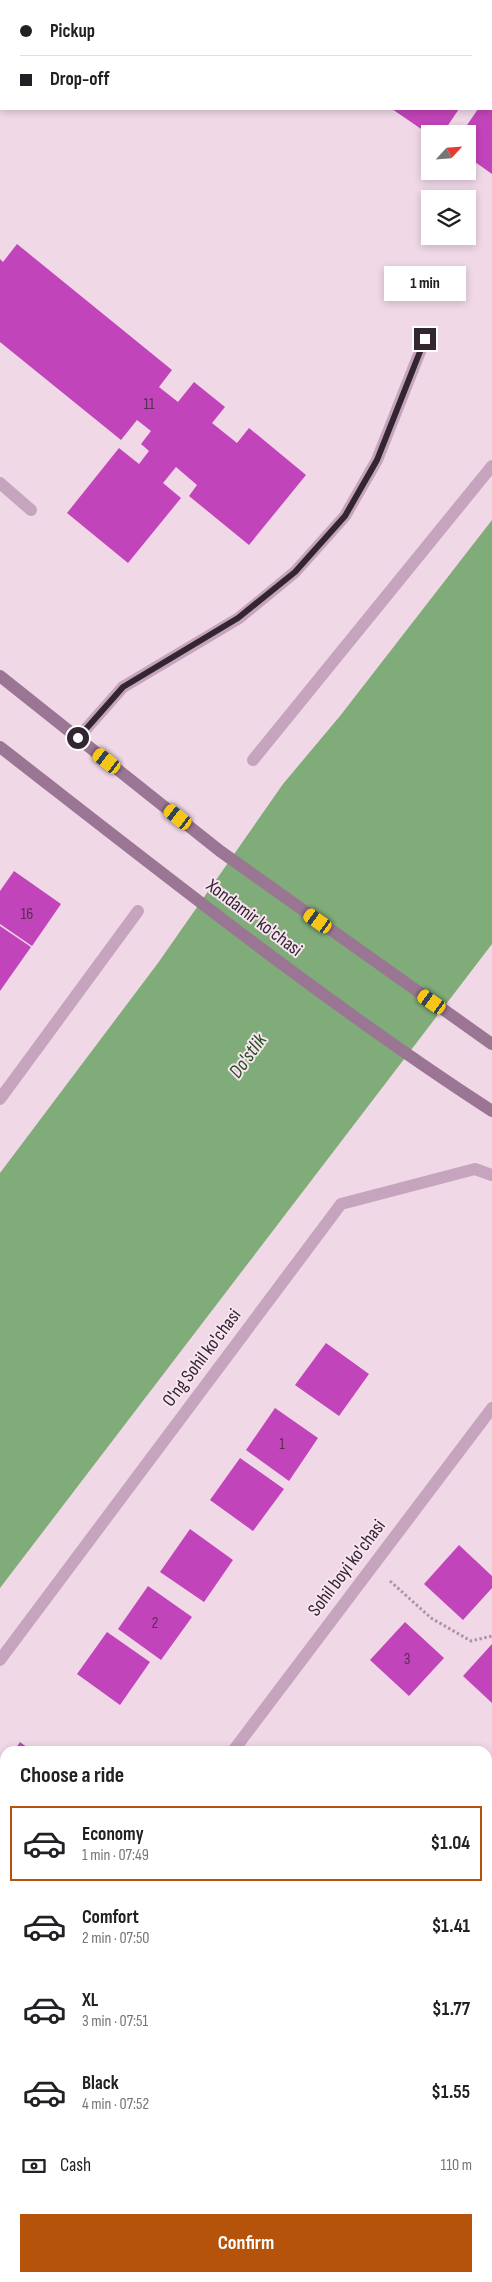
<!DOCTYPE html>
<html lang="en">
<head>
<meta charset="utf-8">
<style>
	:root { --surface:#fff; --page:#f2f2f2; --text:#202124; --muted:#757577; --line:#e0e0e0; --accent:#b45309 }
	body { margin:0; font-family:"Sofia Sans Condensed",sans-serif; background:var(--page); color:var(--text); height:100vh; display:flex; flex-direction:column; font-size:19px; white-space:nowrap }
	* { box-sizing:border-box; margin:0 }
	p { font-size:16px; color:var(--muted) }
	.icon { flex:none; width:28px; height:28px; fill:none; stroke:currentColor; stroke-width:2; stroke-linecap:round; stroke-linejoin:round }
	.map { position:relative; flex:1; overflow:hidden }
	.side { position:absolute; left:0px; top:1746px; width:492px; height:536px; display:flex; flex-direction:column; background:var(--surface); border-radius:15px 15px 0 0; box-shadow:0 2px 8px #0003 }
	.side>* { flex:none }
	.guide { position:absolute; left:0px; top:0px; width:492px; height:110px; box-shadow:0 2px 8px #0003; display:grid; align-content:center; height:110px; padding:0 20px; background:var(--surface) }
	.needle { width:32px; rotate:64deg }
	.fabs { position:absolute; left:421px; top:125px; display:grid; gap:10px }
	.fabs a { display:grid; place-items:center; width:55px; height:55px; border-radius:0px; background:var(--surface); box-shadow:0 2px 8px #0003; font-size:25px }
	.end { position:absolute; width:22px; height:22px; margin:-11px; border:6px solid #332631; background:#fff; box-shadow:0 0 0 2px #fff }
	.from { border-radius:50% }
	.bubble { position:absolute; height:35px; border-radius:0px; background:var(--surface); box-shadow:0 2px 8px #0003; font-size:16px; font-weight:700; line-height:35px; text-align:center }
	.car { position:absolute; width:15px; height:30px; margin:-15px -8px; border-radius:6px; box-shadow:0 0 4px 1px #0007; background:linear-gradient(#f5c518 24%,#345 0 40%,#f5c518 0 76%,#345 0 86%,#f5c518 0) }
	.guide b { display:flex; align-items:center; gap:18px; height:48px; font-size:19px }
	.guide b+b { border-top:1px solid var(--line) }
	.guide i { width:12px; height:12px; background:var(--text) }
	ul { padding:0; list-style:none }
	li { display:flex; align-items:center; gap:15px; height:75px; margin:0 10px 8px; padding:0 10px; border:2px solid transparent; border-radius:0px }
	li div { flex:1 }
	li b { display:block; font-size:19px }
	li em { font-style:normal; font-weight:700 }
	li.current { border-color:var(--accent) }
	li>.icon { width:45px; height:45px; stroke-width:1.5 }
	h2 { padding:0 20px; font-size:22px; line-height:60px }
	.pay { display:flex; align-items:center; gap:12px; height:55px; padding:0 20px; font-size:19px }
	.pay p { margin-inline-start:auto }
	.button { display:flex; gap:10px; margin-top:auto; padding:10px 20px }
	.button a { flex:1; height:58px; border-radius:0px; background:var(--accent); color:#fff; font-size:20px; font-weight:700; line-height:58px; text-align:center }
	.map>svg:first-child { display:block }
	.water { fill:#7fac78 }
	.building { fill:#c244ba }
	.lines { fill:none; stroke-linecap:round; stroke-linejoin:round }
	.path { stroke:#b38faa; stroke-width:3; stroke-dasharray:2.5 2.5; stroke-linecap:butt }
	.service { stroke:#c7a4bd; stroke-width:12 }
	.pedestrian { stroke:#c7a4bd; stroke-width:12 }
	.minor { stroke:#c7a4bd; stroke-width:12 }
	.secondary { stroke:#9a7694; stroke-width:12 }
	.route { stroke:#332631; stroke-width:6 }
	.labels { text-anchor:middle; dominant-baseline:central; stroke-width:4; stroke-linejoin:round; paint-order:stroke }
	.number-label { font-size:16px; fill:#572e53 }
	.street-label { font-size:19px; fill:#332631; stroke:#f8e4f1 }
	.water-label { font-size:20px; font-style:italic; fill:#23531d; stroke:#f8e4f1 }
</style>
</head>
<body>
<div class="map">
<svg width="492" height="2282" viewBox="0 0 492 2282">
	<rect width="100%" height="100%" fill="#f0d8e7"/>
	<!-- water -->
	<path class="water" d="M492 520V944L0 1588V1173L158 963 283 784 340 716Z"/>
	<!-- building -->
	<path class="building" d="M392 109H459L442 134 430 135Z
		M478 109H492V174L468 157V134H461Z
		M17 244 172 370 159 387 178 402 194 382 225 407 212 423 237 443 249 428 306 475 249 545 189 496 197 485 176 467 163 483 181 498 128 563 67 513 119 448 139 464 149 451 141 444 151 431 137 420 121 440 0 342V259L3 262Z
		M14 871 61 904 32 946 0 924V891Z
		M0 926 31 947 0 991Z
		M326 1343 369 1374 339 1416 295 1385Z
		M275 1408 318 1438 289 1481 246 1450Z
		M240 1458 284 1489 253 1531 210 1500Z
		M190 1529 233 1560 204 1602 160 1572Z
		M459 1545 492 1576V1588L463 1620 424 1584Z
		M148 1586 192 1617 161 1660 118 1629Z
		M405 1622 444 1658 409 1696 370 1660Z
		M107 1632 150 1662 120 1705 77 1674Z
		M492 1644V1703L463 1676Z
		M20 1742 32 1751H14Z
		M5 1763V1795L0 1792V1770Z
		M492 1782V1803L488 1796V1784Z
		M488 2186 492 2189V2247L489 2251Z
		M275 2278H302L298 2282H282Z"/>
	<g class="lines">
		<!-- path -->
		<path class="path" d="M390 1581 431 1618 471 1641 492 1636"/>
		<!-- service -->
		<path class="service" d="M0 483 31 510
			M78 738 123 687 239 618 295 572 345 516 377 460 425 339"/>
		<!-- pedestrian -->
		<path class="pedestrian" d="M253 760 492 466"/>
		<!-- minor -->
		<path class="minor" d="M403 0 404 1
			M77 1 78 0
			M0 61 1 60
			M491 69 492 70
			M0 1099 138 911
			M0 1660 341 1204 475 1169 492 1175
			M233 1751 492 1408
			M0 2055 5 2048
			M346 2282 350 2278"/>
		<!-- secondary -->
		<path class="secondary" d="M0 676 220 851 492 1044
			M0 747C161 872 321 1000 492 1111"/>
	</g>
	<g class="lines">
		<!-- route -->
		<path class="route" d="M78 738 123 687 238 618 295 572 345 516 377 460 425 339"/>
	</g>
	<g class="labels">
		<!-- number labels -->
		<g class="number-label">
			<text x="149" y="404">11</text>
			<text x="27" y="914">16</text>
			<text x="282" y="1444">1</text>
			<text x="155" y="1623">2</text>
			<text x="407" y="1659">3</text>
		</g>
		<!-- street labels -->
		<g class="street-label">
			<text transform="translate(254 918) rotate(37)">Xondamir ko'chasi</text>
			<text transform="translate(202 1358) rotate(-53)">O'ng Sohil ko'chasi</text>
			<text transform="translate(347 1568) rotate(-53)">Sohil boyi ko'chasi</text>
		</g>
		<!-- water labels -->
		<g class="water-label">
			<text transform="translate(248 1056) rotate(-54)">Do'stlik</text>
		</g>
	</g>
</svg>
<div class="fabs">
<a><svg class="needle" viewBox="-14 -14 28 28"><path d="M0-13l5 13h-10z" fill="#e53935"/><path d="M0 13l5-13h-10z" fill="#757577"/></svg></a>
<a><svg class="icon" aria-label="layers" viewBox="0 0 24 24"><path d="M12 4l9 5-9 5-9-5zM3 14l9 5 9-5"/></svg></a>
</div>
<i class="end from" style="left:78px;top:738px"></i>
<i class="end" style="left:425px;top:339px"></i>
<div class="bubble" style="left:384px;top:266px;width:82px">1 min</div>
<i class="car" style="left:107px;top:761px;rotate:308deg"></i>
<i class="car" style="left:178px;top:817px;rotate:308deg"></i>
<i class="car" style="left:318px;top:921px;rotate:305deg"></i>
<i class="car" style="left:432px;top:1002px;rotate:305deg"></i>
<div class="guide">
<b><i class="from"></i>Pickup</b>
<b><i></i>Drop-off</b>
</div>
<section class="side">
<h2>Choose a ride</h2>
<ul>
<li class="current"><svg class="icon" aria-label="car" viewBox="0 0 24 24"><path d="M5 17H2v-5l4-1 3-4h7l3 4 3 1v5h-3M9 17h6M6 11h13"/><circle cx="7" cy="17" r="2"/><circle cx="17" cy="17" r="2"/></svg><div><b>Economy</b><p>1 min · 07:49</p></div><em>$1.04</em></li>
<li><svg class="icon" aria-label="car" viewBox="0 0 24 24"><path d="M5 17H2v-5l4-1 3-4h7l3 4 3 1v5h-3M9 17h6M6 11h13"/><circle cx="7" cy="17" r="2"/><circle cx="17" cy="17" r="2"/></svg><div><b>Comfort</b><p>2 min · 07:50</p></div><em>$1.41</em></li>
<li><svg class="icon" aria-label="car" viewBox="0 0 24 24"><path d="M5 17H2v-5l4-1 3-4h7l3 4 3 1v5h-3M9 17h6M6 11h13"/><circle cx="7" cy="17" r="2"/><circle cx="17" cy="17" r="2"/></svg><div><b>XL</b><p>3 min · 07:51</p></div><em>$1.77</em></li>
<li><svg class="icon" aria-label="car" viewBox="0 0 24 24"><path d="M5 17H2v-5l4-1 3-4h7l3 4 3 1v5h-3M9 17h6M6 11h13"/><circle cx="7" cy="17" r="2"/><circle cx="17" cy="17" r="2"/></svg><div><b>Black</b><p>4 min · 07:52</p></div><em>$1.55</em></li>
</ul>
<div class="pay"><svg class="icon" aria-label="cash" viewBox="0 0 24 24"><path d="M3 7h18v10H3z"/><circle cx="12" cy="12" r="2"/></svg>Cash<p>110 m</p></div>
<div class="button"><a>Confirm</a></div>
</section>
</div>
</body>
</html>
